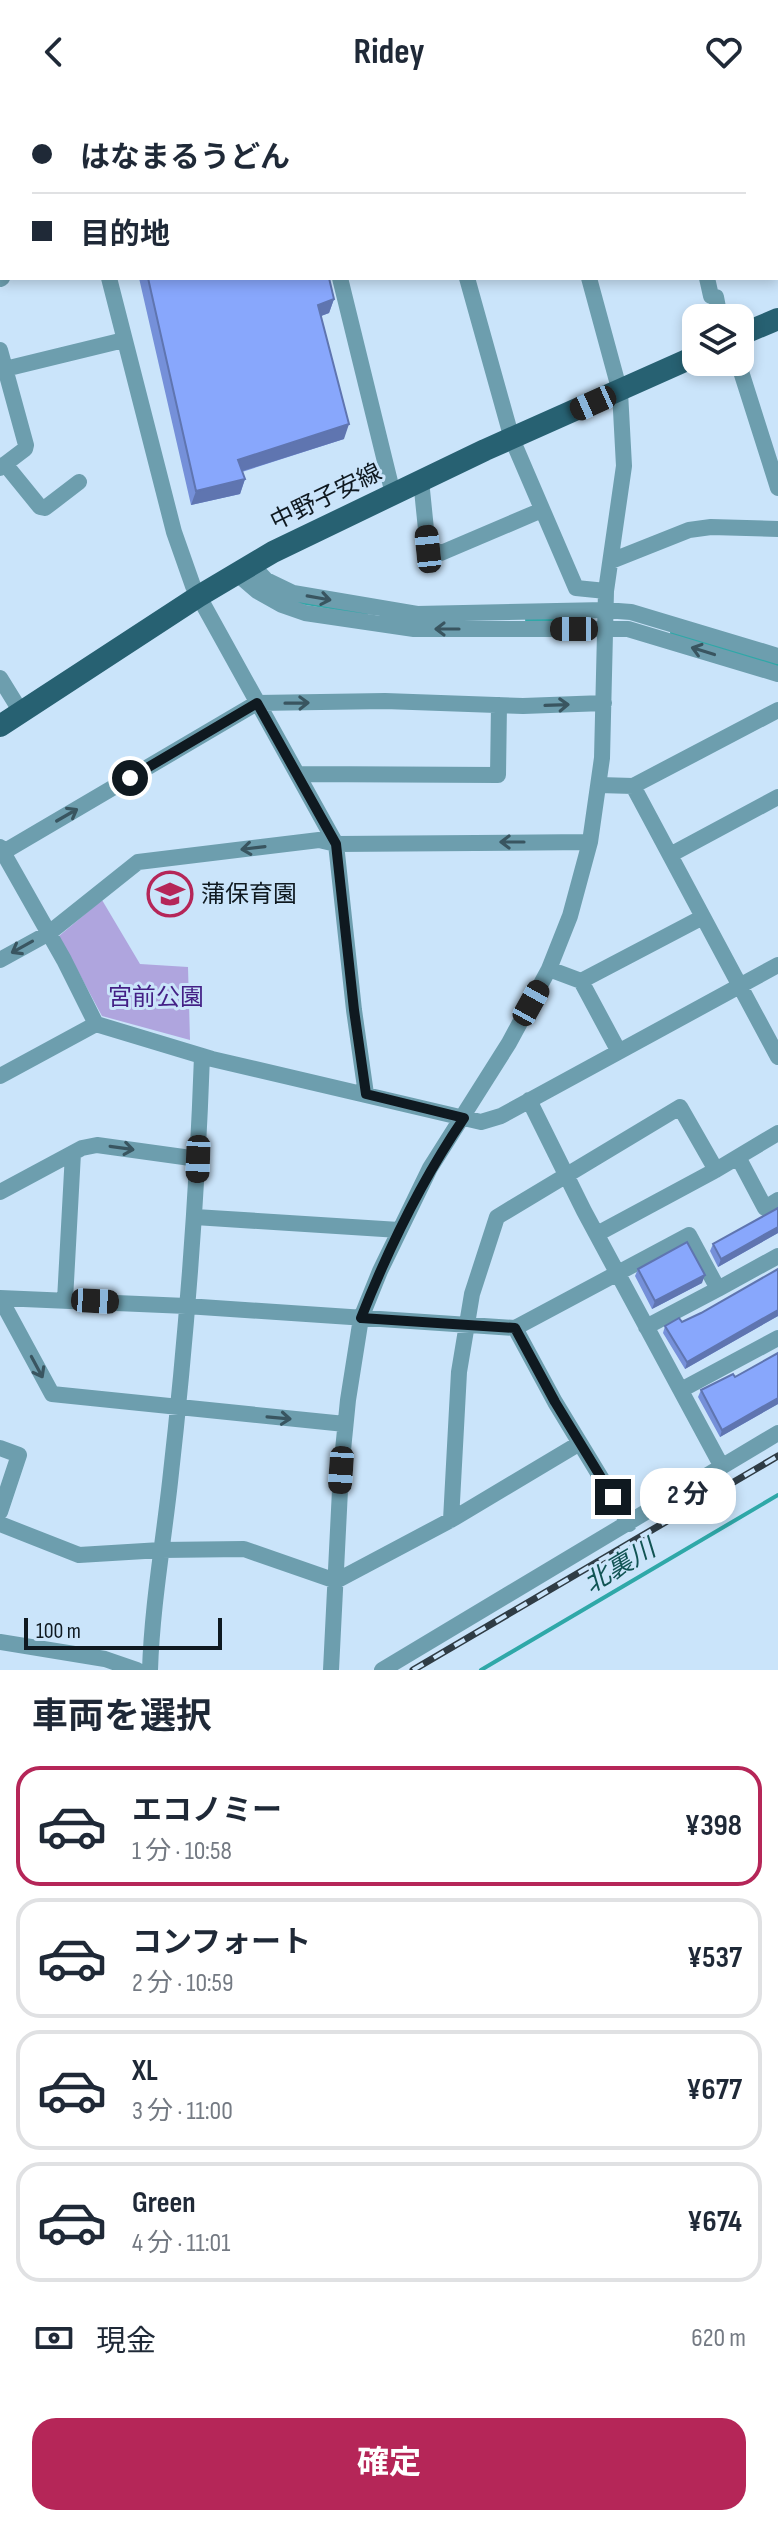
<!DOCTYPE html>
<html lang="ja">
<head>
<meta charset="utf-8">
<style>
	:root { --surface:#fff; --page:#f2f2f3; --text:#1f2937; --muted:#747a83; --line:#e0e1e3; --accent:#b52658 }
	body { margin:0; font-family:"Sofia Sans Condensed","Noto Sans JP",sans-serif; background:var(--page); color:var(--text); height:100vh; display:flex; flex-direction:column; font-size:30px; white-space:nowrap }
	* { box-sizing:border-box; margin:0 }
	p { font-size:26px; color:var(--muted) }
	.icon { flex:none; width:44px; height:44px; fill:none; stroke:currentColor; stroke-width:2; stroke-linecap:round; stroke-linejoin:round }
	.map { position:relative; height:1566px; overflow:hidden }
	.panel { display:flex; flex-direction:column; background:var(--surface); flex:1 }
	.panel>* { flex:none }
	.guide { position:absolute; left:0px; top:0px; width:778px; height:176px; box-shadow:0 4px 12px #0003; display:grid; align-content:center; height:176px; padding:0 32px; background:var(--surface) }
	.fabs { position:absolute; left:682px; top:200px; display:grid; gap:16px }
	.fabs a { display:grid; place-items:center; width:72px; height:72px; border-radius:16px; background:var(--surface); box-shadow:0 4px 12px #0003; font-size:40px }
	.scale { position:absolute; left:24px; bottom:20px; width:198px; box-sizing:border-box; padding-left:8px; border:4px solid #0f1920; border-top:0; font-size:22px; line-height:28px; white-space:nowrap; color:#0f1920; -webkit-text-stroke:6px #cae4fa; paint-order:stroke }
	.end { position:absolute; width:36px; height:36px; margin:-18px; border:10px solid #0f1920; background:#fff; box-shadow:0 0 0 4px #fff }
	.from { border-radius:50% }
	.bubble { position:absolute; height:56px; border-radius:24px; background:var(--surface); box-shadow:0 4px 12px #0003; font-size:26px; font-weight:700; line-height:56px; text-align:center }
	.car { position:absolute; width:24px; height:48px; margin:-24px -12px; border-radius:10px; box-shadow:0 0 6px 2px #0007; background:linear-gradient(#222 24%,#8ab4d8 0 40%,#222 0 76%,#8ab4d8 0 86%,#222 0) }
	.guide b { display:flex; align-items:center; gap:28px; height:76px; font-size:30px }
	.guide b+b { border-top:2px solid var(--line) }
	.guide i { width:20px; height:20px; background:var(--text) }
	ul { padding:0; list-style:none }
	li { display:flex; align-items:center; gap:24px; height:120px; margin:0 16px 12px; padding:0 16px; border:4px solid var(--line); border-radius:24px }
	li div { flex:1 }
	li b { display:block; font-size:30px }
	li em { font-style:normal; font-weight:700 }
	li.active { border-color:var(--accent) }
	li>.icon { width:72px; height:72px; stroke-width:1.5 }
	h2 { padding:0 32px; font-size:36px; line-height:96px }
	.pay { display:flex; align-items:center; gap:20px; height:88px; padding:0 32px; font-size:30px }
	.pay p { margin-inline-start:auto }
	.button { display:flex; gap:16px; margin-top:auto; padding:16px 32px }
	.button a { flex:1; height:92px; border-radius:24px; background:var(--accent); color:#fff; font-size:32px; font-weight:700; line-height:92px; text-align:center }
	header { display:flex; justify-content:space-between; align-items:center; height:104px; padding:0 32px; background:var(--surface); font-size:36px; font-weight:700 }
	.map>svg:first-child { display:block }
	.green { fill:#afa5de }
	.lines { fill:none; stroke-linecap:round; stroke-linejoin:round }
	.stream { stroke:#2fa8a8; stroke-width:4 }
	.minor { stroke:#6d9eae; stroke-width:16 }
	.major { stroke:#276172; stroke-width:22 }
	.rail-casing { stroke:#2f3c45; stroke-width:7 }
	.rail { stroke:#cae4fa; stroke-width:4; stroke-dasharray:12; stroke-linecap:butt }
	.wall { fill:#7590d9 }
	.shaded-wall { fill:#5f75b0 }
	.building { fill:#88a7fc; stroke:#5f75b0; stroke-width:2 }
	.oneway { stroke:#395560 }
	.route { stroke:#0f1920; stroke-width:10 }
	.labels { text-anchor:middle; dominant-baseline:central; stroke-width:6; stroke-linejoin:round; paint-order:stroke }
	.street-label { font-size:24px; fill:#0f1920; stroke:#cae4fa }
	.poi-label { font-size:24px; fill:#0f1920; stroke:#cae4fa; text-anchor:start }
	.park-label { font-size:24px; fill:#431f85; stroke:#cae4fa }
	.water-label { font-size:26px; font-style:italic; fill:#115454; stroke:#cae4fa }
</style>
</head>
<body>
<header><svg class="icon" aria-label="back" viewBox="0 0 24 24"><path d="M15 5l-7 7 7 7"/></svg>Ridey<svg class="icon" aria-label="heart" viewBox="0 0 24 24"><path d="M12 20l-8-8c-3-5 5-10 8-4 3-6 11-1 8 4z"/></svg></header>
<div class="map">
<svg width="778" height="1566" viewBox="0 0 778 1566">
	<rect width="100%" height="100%" fill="#cae4fa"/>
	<!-- green -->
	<path class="green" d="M102 796 140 860 188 863 190 936 102 912 59 832Z"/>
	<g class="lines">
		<!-- stream -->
		<path class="stream" d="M300 498 366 509
			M527 516 575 515
			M672 529 778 561
			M481 1566 778 1391"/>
		<!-- minor -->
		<path class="minor" d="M63 0V2
			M292 0 293 2
			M420 0 421 2
			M543 0 544 2
			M661 0 662 2
			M0 41H2
			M776 64H778
			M109 174 174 428 193 482 336 740 354 906 366 990
			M340 174 393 390
			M467 174 512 335 576 484 606 487
			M707 174 711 192 716 193 720 214
			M0 175 2 174
			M0 246 26 341 25 345 0 364
			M738 258 778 384
			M5 265 124 236
			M5 360 40 403 45 404 79 378
			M421 376 428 445 441 449 542 406
			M611 457 689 426 711 423 778 425
			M251 460 266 476 293 489 417 510 605 506 631 508 778 552
			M236 469 257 487 282 501 305 509 414 525H628L778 570
			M0 574 21 608
			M298 670 498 671 499 601
			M599 681 633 682 778 953
			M633 682 778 606
			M0 743 64 856 96 920 212 955 481 1018 501 1012 778 861
			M0 750 257 599 385 597 523 602 604 599
			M670 751 778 693
			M0 856 49 829 138 758 319 736 336 740 590 738
			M549 865 581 877 618 946
			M581 877 703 813
			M0 972 96 920
			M529 996 584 1107 722 1363
			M738 1053 765 1104 778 1096
			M0 1088 82 1044 97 1041 198 1055
			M195 1113 399 1126
			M597 1130 716 1066
			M0 1194 186 1202 515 1224 555 1298 629 1420
			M0 1194 52 1290 345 1320
			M65 1196 73 1049
			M646 1223 718 1185
			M515 1224 689 1131 718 1185 778 1152
			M681 1286 778 1234
			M0 1344 19 1351 0 1408
			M451 1416 459 1268 472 1190 497 1113 680 1003 716 1066 778 1029
			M0 1420 79 1451 161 1446 244 1445 336 1477 451 1416 580 1339
			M0 1538 105 1555 137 1566
			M150 1566C152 1503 163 1441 170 1378 186 1237 197 1095 202 952
			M331 1566 341 1366 348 1296 361 1214 380 1167 430 1064 509 939 549 865 570 812 590 738 602 654 606 487 624 362 620 288 589 174
			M382 1566 778 1329"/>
		<!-- major -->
		<path class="major" d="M740 231 778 215
			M0 622 199 492 273 448 485 346 696 252"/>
		<!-- rail casing -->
		<g class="rail-casing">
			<path id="rail" d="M413 1566 778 1352"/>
		</g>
		<!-- rail -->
		<use href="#rail" class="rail"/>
	</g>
	<!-- wall -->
	<path class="wall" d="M139 174H329L334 195 329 209 321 212 344 335 242 368 245 375 240 390 191 401Z
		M778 1104V1129L718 1163 710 1147 713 1140Z
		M638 1165 702 1179 652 1205 635 1172Z
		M778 1165V1212L685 1265 663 1229 665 1222 682 1218 701 1209Z
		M778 1249V1300L720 1333 698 1293 701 1286 735 1273Z"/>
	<!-- shaded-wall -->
	<path class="shaded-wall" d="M334 195 329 209 313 215 318 201Z
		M349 320 344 335 233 370 238 356Z
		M245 375 240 390 191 401 196 387Z
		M778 1123V1129L718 1163 721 1155Z
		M705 1171 702 1179 652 1205 655 1197Z
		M778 1206V1212L685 1265 687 1258Z
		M778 1294V1300L720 1333 722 1326Z"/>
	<!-- building -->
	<path class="building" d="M148 174H329L334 195 318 201 349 320 238 356 245 375 196 387Z
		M778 1104V1123L721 1155 713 1140Z
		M687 1138 705 1171 655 1197 638 1165Z
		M778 1165V1206L687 1258 665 1222 679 1214 682 1218 701 1209Z
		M778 1249V1294L722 1326 701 1286 733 1270 735 1273Z"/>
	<!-- one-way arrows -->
	<defs><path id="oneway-shaft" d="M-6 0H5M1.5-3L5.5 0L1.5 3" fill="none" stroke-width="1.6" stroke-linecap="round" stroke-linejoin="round" transform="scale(2)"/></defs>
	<g class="oneway">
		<use href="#oneway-shaft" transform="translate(319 494) rotate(10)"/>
		<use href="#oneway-shaft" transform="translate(447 525) rotate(180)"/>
		<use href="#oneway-shaft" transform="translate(703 547) rotate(-163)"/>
		<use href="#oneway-shaft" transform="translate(297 599) rotate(-1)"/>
		<use href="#oneway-shaft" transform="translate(557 601) rotate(-2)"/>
		<use href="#oneway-shaft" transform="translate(67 711) rotate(-30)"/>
		<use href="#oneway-shaft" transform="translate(512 738) rotate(180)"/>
		<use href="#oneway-shaft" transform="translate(253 744) rotate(173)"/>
		<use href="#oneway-shaft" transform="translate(22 843) rotate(151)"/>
		<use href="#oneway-shaft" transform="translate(122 1044) rotate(8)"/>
		<use href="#oneway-shaft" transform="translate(37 1263) rotate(62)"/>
		<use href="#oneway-shaft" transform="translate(279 1314) rotate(5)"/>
	</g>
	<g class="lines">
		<!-- route -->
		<path class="route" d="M130 674 257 599 336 740 354 906 366 990 464 1014C421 1077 389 1143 361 1214L515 1224 555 1298 613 1393"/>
	</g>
	<!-- icons -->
	<defs>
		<g id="school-ring" transform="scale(2.3)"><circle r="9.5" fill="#cae4fa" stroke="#b52658" stroke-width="1.5"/><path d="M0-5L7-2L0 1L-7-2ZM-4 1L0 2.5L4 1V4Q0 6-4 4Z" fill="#b52658"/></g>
	</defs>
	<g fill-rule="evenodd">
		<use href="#school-ring" x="170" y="790"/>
	</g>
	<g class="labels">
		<!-- street labels -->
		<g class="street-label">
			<text transform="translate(326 393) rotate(-26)">中野子安線</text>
		</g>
		<!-- poi labels -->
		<g class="poi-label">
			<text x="201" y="790">蒲保育園</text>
		</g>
		<!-- park labels -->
		<g class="park-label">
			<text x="156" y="893">宮前公園</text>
		</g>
		<!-- water labels -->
		<g class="water-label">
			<text transform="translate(620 1463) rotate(-31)">北裏川</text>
		</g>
	</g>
</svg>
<div class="fabs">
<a><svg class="icon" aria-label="layers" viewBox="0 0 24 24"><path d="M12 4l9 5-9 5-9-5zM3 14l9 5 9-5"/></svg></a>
</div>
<div class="scale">100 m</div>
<i class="end from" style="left:130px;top:674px"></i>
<i class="end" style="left:613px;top:1393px"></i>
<div class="bubble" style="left:640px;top:1364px;width:96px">2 分</div>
<i class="car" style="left:593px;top:299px;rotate:246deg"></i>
<i class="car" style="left:428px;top:445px;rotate:354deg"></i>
<i class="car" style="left:574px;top:525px;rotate:270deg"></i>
<i class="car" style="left:531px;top:899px;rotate:29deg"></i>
<i class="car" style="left:198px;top:1055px;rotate:182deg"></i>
<i class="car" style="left:95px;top:1197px;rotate:93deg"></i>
<i class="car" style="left:341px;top:1366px;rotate:184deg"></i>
<div class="guide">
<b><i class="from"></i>はなまるうどん</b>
<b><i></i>目的地</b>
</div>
</div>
<section class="panel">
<h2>車両を選択</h2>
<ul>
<li class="active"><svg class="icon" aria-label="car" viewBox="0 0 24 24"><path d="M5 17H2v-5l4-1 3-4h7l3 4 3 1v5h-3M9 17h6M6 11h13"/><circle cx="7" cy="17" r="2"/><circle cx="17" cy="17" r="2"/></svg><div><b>エコノミー</b><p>1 分 · 10:58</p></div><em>¥398</em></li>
<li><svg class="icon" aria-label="car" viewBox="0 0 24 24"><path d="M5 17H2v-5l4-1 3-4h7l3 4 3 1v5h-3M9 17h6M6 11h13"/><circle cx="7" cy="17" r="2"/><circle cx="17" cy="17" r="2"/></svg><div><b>コンフォート</b><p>2 分 · 10:59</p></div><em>¥537</em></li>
<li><svg class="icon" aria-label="car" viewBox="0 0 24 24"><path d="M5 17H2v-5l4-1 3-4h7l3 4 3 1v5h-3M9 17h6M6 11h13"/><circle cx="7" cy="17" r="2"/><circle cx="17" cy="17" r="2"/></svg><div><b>XL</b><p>3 分 · 11:00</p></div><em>¥677</em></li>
<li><svg class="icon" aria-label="car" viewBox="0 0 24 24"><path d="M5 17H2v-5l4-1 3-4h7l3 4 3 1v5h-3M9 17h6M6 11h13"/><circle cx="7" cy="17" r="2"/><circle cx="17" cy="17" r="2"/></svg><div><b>Green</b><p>4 分 · 11:01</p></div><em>¥674</em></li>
</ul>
<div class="pay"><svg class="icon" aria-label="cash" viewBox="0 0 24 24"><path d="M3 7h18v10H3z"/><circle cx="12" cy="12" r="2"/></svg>現金<p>620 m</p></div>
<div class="button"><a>確定</a></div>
</section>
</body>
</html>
